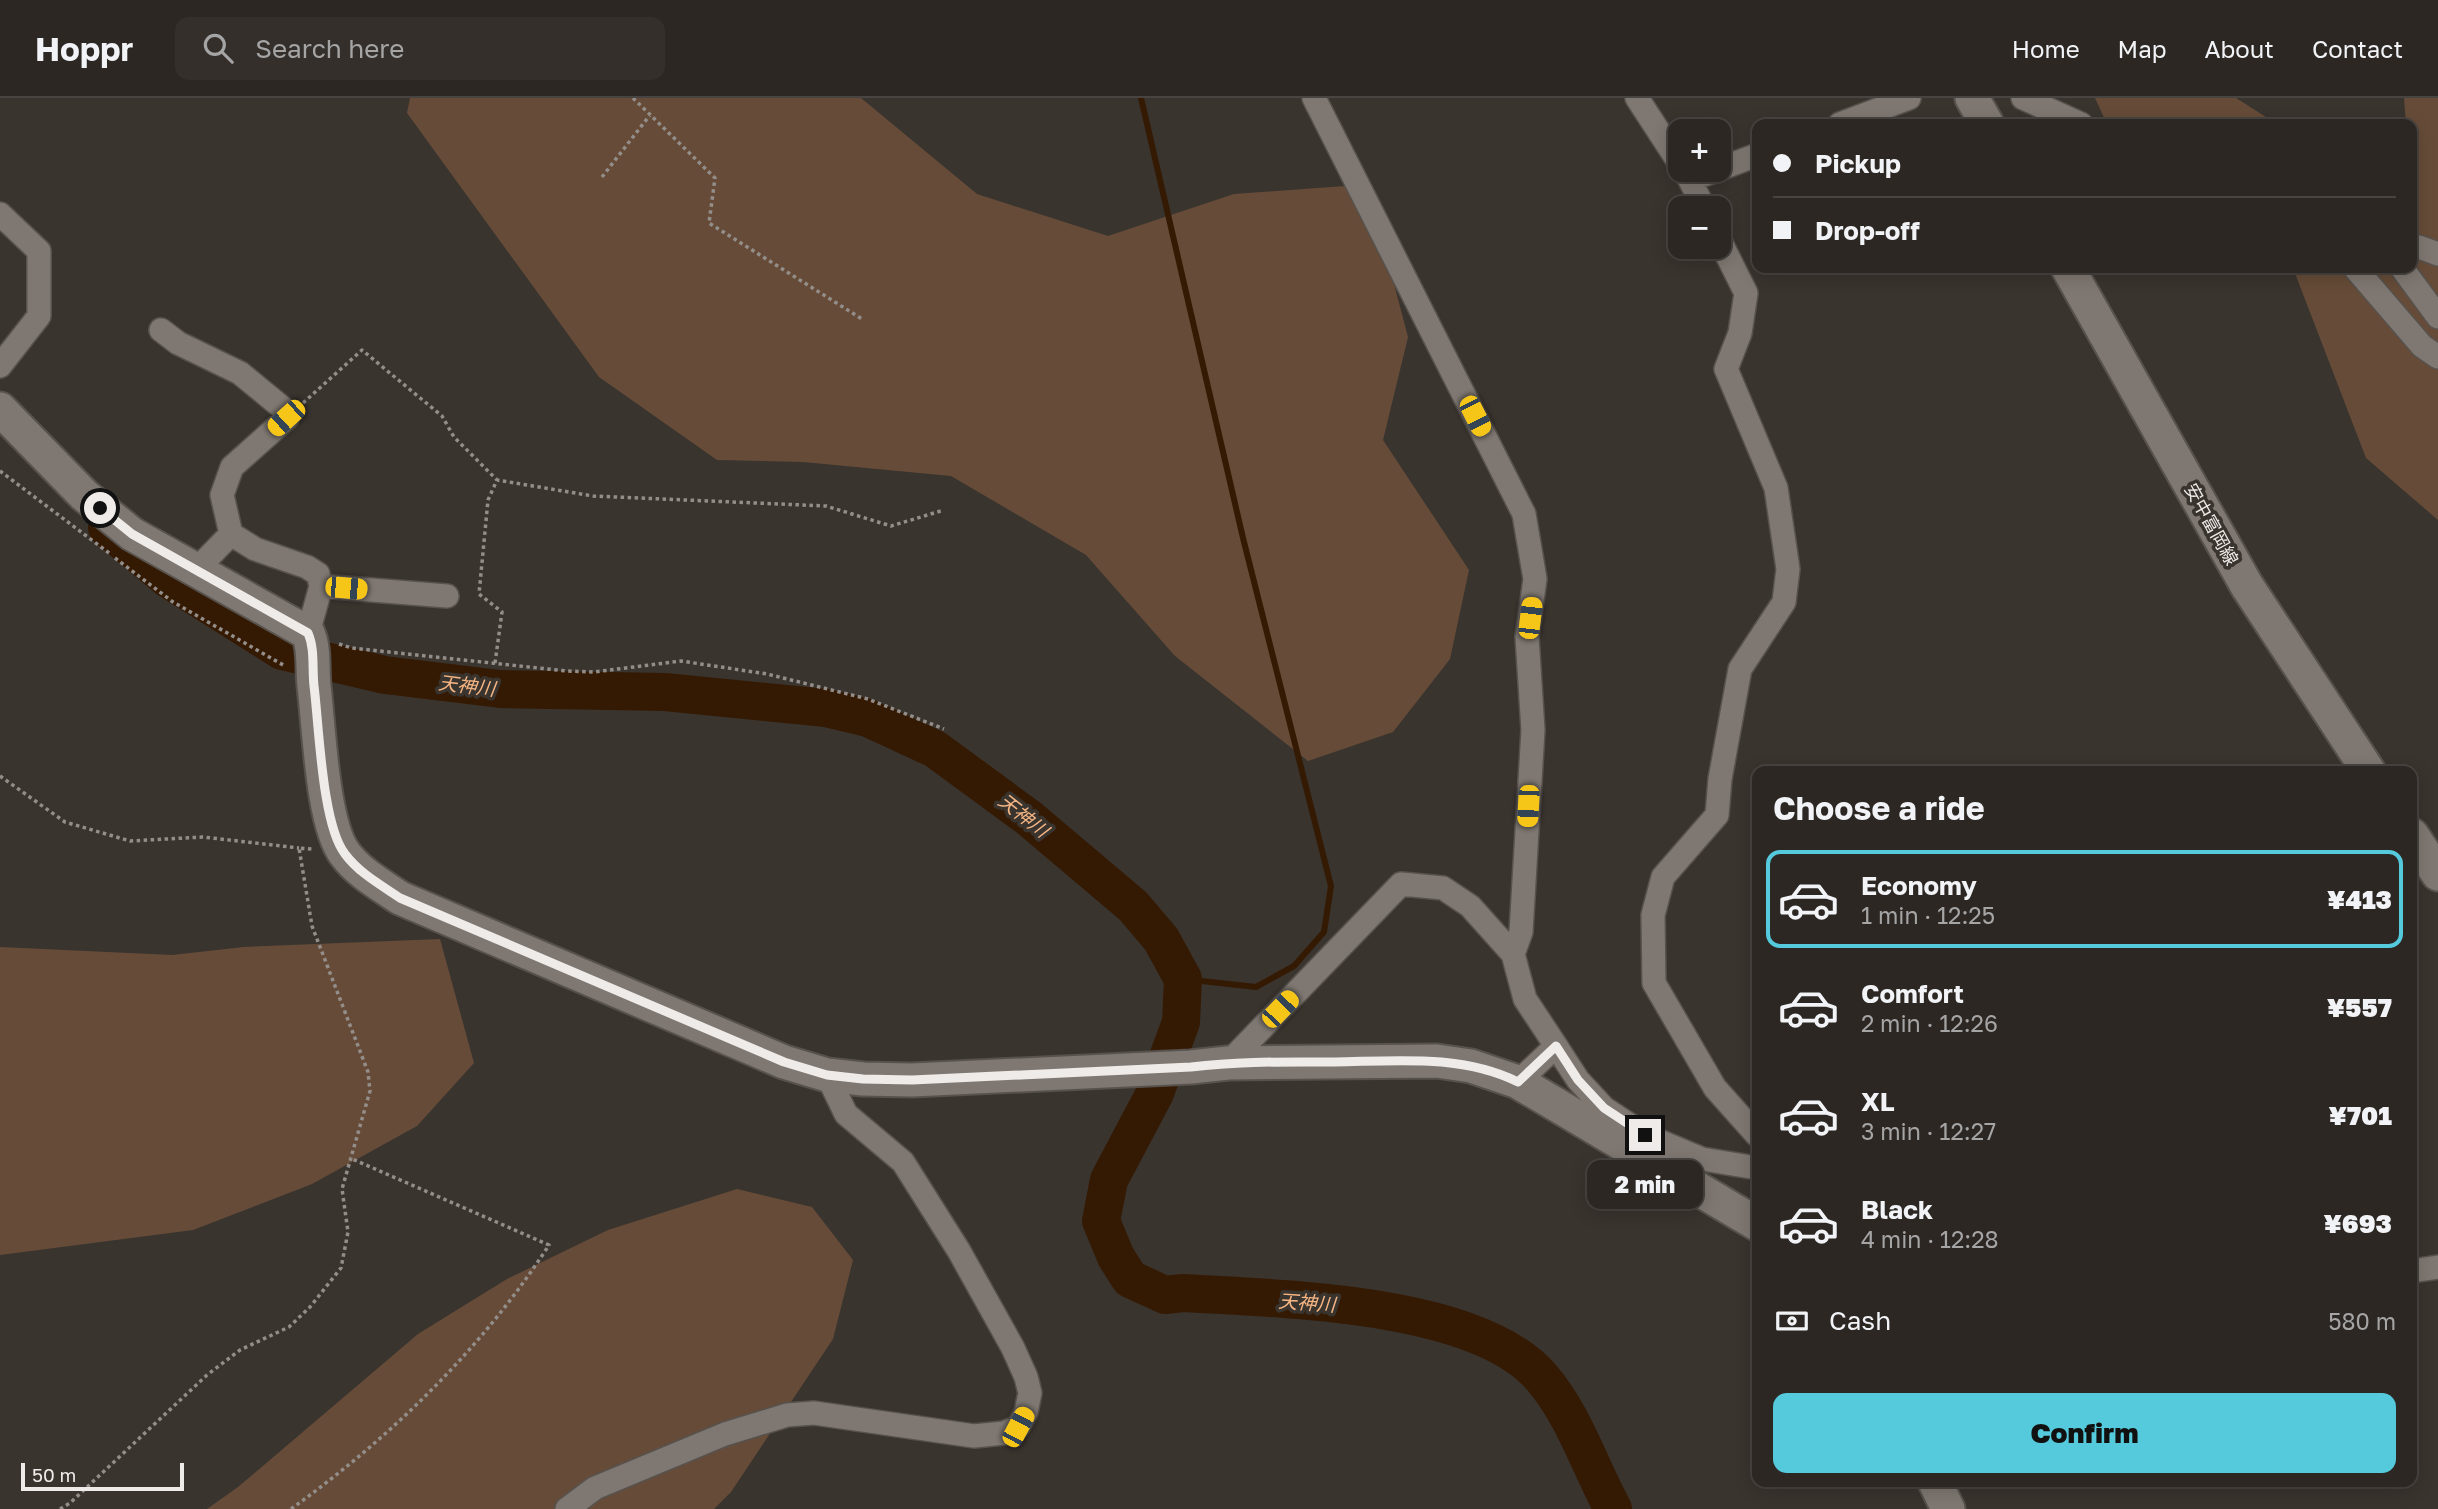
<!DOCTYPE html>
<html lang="en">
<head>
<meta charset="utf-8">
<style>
	:root { --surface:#2c2723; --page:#342f2b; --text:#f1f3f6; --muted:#a6a5a6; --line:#484441; --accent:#54cadc }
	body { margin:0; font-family:"Golos Text","Noto Sans JP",sans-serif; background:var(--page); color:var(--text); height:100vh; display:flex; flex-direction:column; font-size:26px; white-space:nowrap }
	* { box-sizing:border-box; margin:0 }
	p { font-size:23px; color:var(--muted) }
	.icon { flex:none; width:38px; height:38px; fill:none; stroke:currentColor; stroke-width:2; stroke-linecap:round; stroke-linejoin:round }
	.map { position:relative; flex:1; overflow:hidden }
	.side { position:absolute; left:1752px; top:668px; width:665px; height:721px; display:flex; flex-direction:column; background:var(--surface); border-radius:14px; box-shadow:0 4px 18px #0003,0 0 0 2px var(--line) }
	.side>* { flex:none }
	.banner { position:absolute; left:1752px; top:21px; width:665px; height:154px; border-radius:14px; box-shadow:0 4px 18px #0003,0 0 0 2px var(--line); display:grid; align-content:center; height:154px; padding:0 21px; background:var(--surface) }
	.tools { position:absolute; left:1668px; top:21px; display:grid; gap:14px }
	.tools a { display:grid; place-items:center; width:63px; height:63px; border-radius:14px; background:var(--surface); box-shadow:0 4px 18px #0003,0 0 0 2px var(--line); font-size:35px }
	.scale { position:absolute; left:21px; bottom:18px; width:163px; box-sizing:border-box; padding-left:7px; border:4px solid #efebe8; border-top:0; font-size:19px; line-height:24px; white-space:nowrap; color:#efebe8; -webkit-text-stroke:5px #3a342f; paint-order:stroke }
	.end { position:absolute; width:32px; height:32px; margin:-16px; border:9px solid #efebe8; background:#111; box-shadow:0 0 0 4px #111 }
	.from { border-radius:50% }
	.bubble { position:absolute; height:49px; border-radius:14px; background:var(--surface); box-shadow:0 4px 18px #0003,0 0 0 2px var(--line); font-size:23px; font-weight:800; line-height:49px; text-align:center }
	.car { position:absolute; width:21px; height:42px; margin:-21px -10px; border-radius:9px; box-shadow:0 0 5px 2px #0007; background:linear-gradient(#f5c518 24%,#345 0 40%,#f5c518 0 76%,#345 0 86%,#f5c518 0) }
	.banner b { display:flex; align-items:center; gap:24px; height:66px; font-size:26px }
	.banner b+b { border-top:2px solid var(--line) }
	.banner i { width:18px; height:18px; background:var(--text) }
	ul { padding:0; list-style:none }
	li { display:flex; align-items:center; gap:21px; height:98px; margin:0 14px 10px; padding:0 7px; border:4px solid transparent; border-radius:14px }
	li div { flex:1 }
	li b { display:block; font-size:26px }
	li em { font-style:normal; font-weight:800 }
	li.on { border-color:var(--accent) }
	li>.icon { width:63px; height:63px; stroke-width:1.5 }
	h2 { padding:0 21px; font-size:32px; line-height:84px }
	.pay { display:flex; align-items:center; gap:18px; height:77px; padding:0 21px; font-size:26px }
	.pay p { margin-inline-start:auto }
	.action { display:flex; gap:14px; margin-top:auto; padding:14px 21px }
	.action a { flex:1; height:80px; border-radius:14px; background:var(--accent); color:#111; font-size:28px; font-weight:800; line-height:80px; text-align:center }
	header { display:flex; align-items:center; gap:42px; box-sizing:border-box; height:98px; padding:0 35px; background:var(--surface); border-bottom:2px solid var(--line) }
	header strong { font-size:33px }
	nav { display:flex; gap:38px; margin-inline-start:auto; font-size:24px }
	.search { width:490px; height:63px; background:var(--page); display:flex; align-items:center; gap:18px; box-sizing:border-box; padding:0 24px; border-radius:14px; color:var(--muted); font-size:26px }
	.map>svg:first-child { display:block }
	.green { fill:#664c38 }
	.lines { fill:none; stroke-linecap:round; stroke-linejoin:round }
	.stream { stroke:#351a03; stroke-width:6 }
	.river { stroke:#351a03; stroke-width:38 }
	.street-casing { stroke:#57524d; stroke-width:26 }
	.secondary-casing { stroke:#57524d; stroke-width:37 }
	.path { stroke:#948e8a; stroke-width:3.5; stroke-dasharray:3.5 3.5; stroke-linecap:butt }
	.street { stroke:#7f7872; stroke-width:23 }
	.secondary { stroke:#7f7872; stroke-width:33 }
	.route { stroke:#efebe8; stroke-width:9 }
	.labels { text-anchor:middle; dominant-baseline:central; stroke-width:7; stroke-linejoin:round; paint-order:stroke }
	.street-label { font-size:18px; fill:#efebe8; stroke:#3a342f }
	.water-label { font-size:19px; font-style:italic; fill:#f6b684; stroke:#3a342f }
</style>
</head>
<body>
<header>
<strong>Hoppr</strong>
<div class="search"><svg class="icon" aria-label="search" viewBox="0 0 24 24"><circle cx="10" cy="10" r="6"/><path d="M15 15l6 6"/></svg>Search here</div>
<nav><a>Home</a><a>Map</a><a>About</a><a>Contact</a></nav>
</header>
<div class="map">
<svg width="2438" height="1411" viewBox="0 0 2438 1411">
	<rect width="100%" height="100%" fill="#3a342f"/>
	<!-- green -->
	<path class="green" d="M410 0H861L977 96 1108 138 1234 96 1345 88 1379 129 1408 239 1383 342 1469 472 1450 561 1393 634 1308 663 1175 558 1086 457 951 378 803 364 717 362 599 279 407 15Z
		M2095 0H2236L2277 26H2107Z
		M2404 0H2438V422L2366 360 2293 170H2412V26H2406Z
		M440 841 474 965 417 1028 312 1086 193 1132 0 1157V849L172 857 244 849Z
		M737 1091 812 1109 853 1162 833 1241 731 1394 714 1411H207L238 1389 418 1236 507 1181 608 1132Z"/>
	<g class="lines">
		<!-- stream -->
		<path class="stream" d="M1141 0 1243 440 1331 788 1324 834 1294 868 1256 889 1183 881"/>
		<!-- river -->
		<path class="river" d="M107 430 168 481 282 553 385 577 500 591 665 594 826 610 868 620 935 651 1029 720 1133 808 1161 841 1183 881 1181 924 1155 995 1109 1082 1101 1123 1116 1159 1130 1181 1165 1197 1183 1195C1278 1201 1477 1203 1542 1280 1574 1317 1590 1369 1613 1411"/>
		<!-- street casing -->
		<g class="street-casing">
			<path id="street" d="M1314 0 1524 416 1535 481 1527 539 1533 632 1521 834 1513 856
				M1637 0 1680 66
				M2023 0 2081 26
				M1840 26 1909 0
				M1684 72 1690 82 1757 57
				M1690 82 1704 110
				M0 116 39 153V218L0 268
				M1718 139 1746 195 1740 235 1726 271 1776 390 1788 471 1784 504 1740 571 1720 681 1717 717 1663 779 1653 817 1654 885 1715 990 1757 1037
				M2412 150 2419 149 2438 156
				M2355 170 2422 248 2438 259
				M2402 170 2438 219
				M161 232 178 245 240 275 285 312 287 320 232 369 222 397 231 436 196 472
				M231 436 255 451 307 469 318 476 321 488 308 535
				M321 488 447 498
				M1556 948 1578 982 1604 1010 1645 1037 1702 1061 1757 1070
				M1228 965 1401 786 1443 790 1470 808 1513 856 1525 901 1556 948 1518 984
				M2412 1173 2438 1169
				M567 1411 595 1390 725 1336 787 1317 814 1315 974 1338 1004 1335 1018 1329 1026 1314 1030 1295 1026 1279 1013 1250 959 1153 903 1064 846 1016 827 977"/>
		</g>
		<!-- secondary casing -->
		<g class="secondary-casing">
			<path id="secondary" d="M1972 0 1987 26
				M2068 170 2247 488 2369 674
				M0 311 84 397 132 436 308 535C315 551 312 570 314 588 319 628 322 726 345 756 359 775 381 787 400 800L784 964 827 977 863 981 912 982 1191 969 1228 965 1437 963 1471 968 1518 984 1757 1126
				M2412 737 2438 776
				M1935 1384 1948 1411"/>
		</g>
		<!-- path -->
		<path class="path" d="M633 0 715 80 709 125 862 221
			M602 79 650 17
			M303 305 362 252 442 318 454 339 497 382
			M0 373 109 455
			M115 460 173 504 285 568
			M339 546 352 550 566 573 594 574 681 563 767 576 868 601 944 631
			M495 565 502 514 479 496 488 402 497 382 593 398 826 408 891 428 944 412
			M0 678 65 724 130 743 203 739 299 750
			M60 1411 70 1405 207 1277 240 1252 289 1229 310 1209 341 1170 348 1134 342 1091 370 993 368 974 312 828 299 750 312 751
			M291 1411C391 1339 482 1251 549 1147L350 1060"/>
		<!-- street -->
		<use href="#street" class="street"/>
		<!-- secondary -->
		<use href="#secondary" class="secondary"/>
	</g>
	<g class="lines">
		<!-- route -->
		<path class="route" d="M100 410 132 436 308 535C315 551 312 570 314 588 319 627 322 727 345 756 359 775 381 787 400 800L784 964 827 977 863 981 912 982 1191 969C1239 963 1286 964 1335 964 1396 963 1461 956 1518 984L1556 948 1578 982 1604 1010 1645 1037"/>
	</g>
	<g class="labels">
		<!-- street labels -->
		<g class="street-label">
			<text transform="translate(2212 426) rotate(61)">安中富岡線</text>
		</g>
		<!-- water labels -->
		<g class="water-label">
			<text transform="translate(467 587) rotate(7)">天神川</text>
			<text transform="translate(1024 717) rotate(38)">天神川</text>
			<text transform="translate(1307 1204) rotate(4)">天神川</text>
		</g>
	</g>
</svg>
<div class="tools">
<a>+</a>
<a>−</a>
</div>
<div class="scale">50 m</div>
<i class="end from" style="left:100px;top:410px"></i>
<i class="end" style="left:1645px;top:1037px"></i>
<div class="bubble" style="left:1587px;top:1062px;width:116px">2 min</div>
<i class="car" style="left:1475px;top:318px;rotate:153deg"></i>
<i class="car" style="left:286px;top:320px;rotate:228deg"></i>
<i class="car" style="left:346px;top:490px;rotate:95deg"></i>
<i class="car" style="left:1530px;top:520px;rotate:7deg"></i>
<i class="car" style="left:1528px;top:708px;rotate:183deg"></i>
<i class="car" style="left:1280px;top:911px;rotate:44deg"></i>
<i class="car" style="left:1018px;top:1329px;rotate:28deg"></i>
<div class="banner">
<b><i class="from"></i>Pickup</b>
<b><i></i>Drop-off</b>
</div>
<section class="side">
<h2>Choose a ride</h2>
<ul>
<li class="on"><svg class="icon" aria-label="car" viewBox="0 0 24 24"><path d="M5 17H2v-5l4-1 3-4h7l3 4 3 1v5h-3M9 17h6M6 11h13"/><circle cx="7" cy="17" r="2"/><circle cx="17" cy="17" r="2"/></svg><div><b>Economy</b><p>1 min · 12:25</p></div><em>¥413</em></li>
<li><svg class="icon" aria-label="car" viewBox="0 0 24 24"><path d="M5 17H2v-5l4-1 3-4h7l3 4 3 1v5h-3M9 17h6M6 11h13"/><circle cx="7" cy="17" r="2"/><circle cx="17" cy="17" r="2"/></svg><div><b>Comfort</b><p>2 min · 12:26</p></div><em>¥557</em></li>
<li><svg class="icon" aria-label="car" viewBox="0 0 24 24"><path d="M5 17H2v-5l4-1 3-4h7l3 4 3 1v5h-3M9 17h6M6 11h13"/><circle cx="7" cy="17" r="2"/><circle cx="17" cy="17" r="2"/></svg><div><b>XL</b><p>3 min · 12:27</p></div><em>¥701</em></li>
<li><svg class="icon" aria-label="car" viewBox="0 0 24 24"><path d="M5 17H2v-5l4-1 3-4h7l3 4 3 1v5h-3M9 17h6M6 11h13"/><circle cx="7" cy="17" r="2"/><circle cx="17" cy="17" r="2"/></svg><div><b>Black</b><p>4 min · 12:28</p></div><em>¥693</em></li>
</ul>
<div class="pay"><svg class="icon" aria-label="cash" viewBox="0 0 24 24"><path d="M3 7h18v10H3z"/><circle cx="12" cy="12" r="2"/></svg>Cash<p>580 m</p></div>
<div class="action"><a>Confirm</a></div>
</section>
</div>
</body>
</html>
